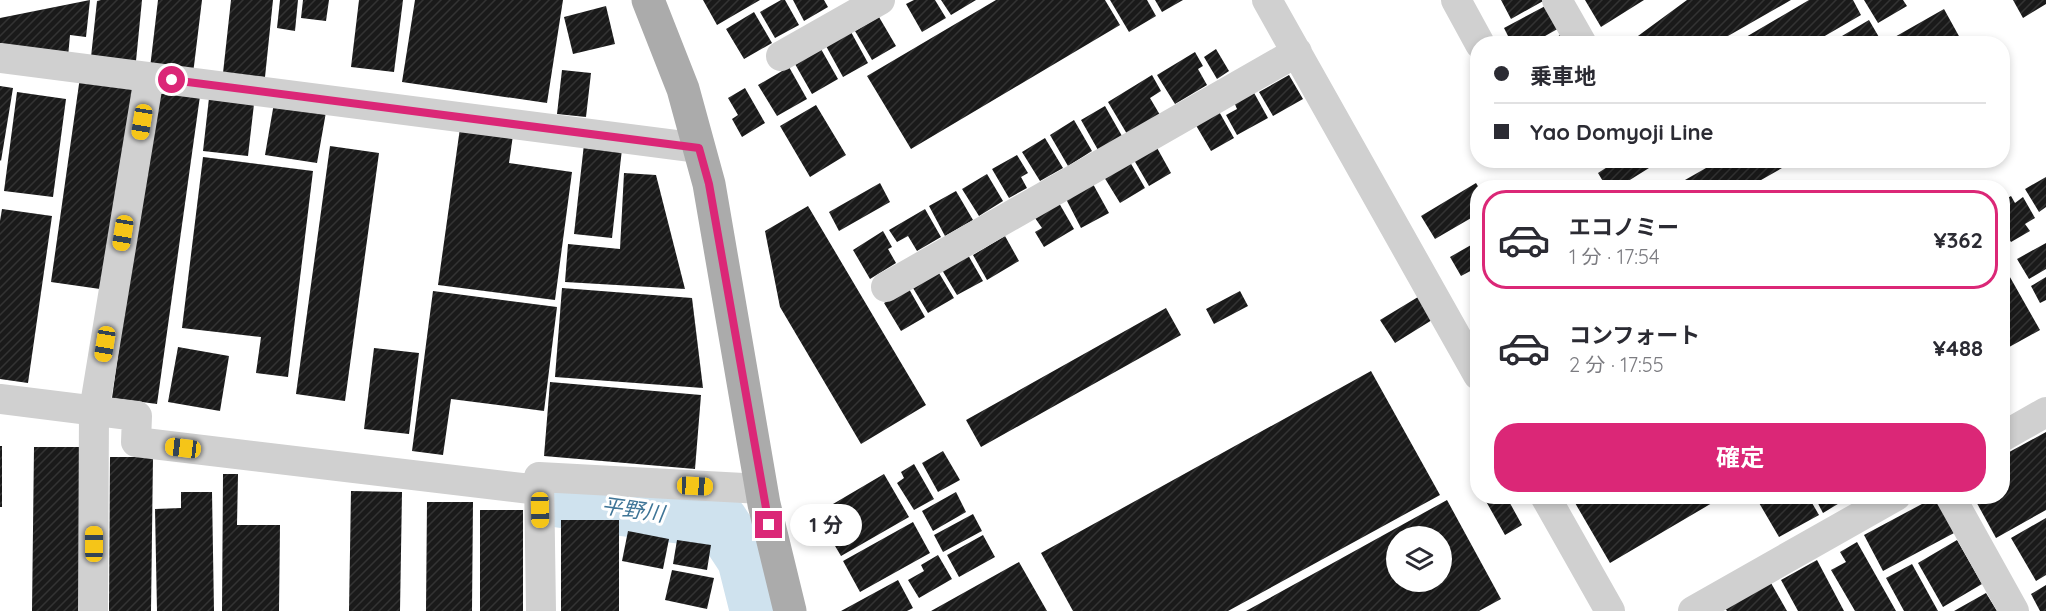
<!DOCTYPE html>
<html lang="ja">
<head>
<meta charset="utf-8">
<style>
	:root { --surface:#fff; --page:#f2f2f3; --text:#2b2b33; --muted:#7c7c81; --line:#e1e1e2; --accent:#db2777 }
	body { margin:0; font-family:Quicksand,"Noto Sans JP",sans-serif; background:var(--page); color:var(--text); height:100vh; display:flex; flex-direction:column; font-size:22px; white-space:nowrap }
	* { box-sizing:border-box; margin:0 }
	p { font-size:20px; color:var(--muted) }
	.icon { flex:none; width:33px; height:33px; fill:none; stroke:currentColor; stroke-width:2; stroke-linecap:round; stroke-linejoin:round }
	.map { position:relative; flex:1; overflow:hidden }
	.drawer { position:absolute; left:1470px; top:180px; width:540px; height:324px; display:flex; flex-direction:column; background:var(--surface); border-radius:24px; box-shadow:0 3px 9px #0003 }
	.drawer>* { flex:none }
	.guide { position:absolute; left:1470px; top:36px; width:540px; height:132px; border-radius:24px; box-shadow:0 3px 9px #0003; display:grid; align-content:center; height:132px; padding:0 24px; background:var(--surface) }
	.controls { position:absolute; left:1386px; top:526px; display:grid; gap:12px }
	.controls a { display:grid; place-items:center; width:66px; height:66px; border-radius:50%; background:var(--surface); box-shadow:0 3px 9px #0003; font-size:30px }
	.end { position:absolute; width:27px; height:27px; margin:-14px; border:8px solid #db2777; background:#fff; box-shadow:0 0 0 3px #fff }
	.from { border-radius:50% }
	.bubble { position:absolute; height:42px; border-radius:21px; background:var(--surface); box-shadow:0 3px 9px #0003; font-size:20px; font-weight:700; line-height:42px; text-align:center }
	.car { position:absolute; width:18px; height:36px; margin:-18px -9px; border-radius:8px; box-shadow:0 0 4px 2px #0007; background:linear-gradient(#f5c518 24%,#345 0 40%,#f5c518 0 76%,#345 0 86%,#f5c518 0) }
	.guide b { display:flex; align-items:center; gap:21px; height:57px; font-size:22px }
	.guide b+b { border-top:2px solid var(--line) }
	.guide i { width:15px; height:15px; background:var(--text) }
	ul { padding:10px 0 0; list-style:none }
	li { display:flex; align-items:center; gap:18px; height:99px; margin:0 12px 9px; padding:0 12px; border:3px solid transparent; border-radius:24px }
	li div { flex:1 }
	li b { display:block; font-size:22px }
	li em { font-style:normal; font-weight:700 }
	li.active { border-color:var(--accent) }
	li>.icon { width:54px; height:54px; stroke-width:1.5 }
	.primary-button { display:flex; gap:12px; margin-top:auto; padding:12px 24px }
	.primary-button a { flex:1; height:69px; border-radius:24px; background:var(--accent); color:#fff; font-size:24px; font-weight:700; line-height:69px; text-align:center }
	.map>svg:first-child { display:block }
	.lines { fill:none; stroke-linecap:round; stroke-linejoin:round }
	.river { stroke:#cfe2ee; stroke-width:56 }
	.building { fill:url(#building-hatch); fill-rule:evenodd }
	.minor { stroke:#d0d0d0; stroke-width:30 }
	.major { stroke:#ababab; stroke-width:33 }
	.route { stroke:#db2777; stroke-width:8 }
	.labels { text-anchor:middle; dominant-baseline:central; stroke-width:6; stroke-linejoin:round; paint-order:stroke }
	.water-label { font-size:21px; font-style:italic; fill:#3f7597; stroke:#fff }
</style>
</head>
<body>
<div class="map">
<svg width="2046" height="611" viewBox="0 0 2046 611">
	<defs>
		<pattern id="building-hatch" width="6" height="6" patternUnits="userSpaceOnUse" patternTransform="scale(1.5)"><rect width="6" height="6" fill="#1a1a1a"/><path d="M-1 1l2-2M0 6l6-6M5 7l2-2" fill="none" stroke="#333"/></pattern>
	</defs>
	<rect width="100%" height="100%" fill="#fff"/>
	<g class="lines">
		<!-- river -->
		<path class="river" d="M555 499 720 521 745 559 758 611"/>
	</g>
	<!-- building -->
	<path class="building" d="M90 0 86 37 70 35 68 57 0 50V18Z
		M101 0H142L136 61 91 57 97 1Z
		M158 0H202L193 74 150 68Z
		M231 0H273L265 77 223 73Z
		M280 0H298L295 31 277 28Z
		M303 0H329L326 21 301 18Z
		M359 0H403L394 72 351 67Z
		M415 0H563L547 103 402 82Z
		M703 0H760L717 25Z
		M781 0H785L799 25 775 38 760 12Z
		M793 0H824L828 7 804 21Z
		M914 0H935L946 18 922 32 906 4Z
		M941 0H976L951 15Z
		M996 0H1105L1120 25 911 149 867 76Z
		M1110 0H1147L1156 16 1129 32Z
		M1155 0H1183L1162 12Z
		M1501 0H1545L1511 19Z
		M1585 0H1644L1601 27Z
		M1687 0H1791L1714 44H1627Z
		M1809 0H1853L1861 15 1811 44H1734Z
		M1864 0H1903L1907 6 1878 23Z
		M2013 0H2046V4L2023 18Z
		M1549 4 1561 27 1531 44H1512L1504 28Z
		M606 6 615 44 573 54 564 17Z
		M1944 9 1960 38 1950 44H1896L1893 38Z
		M754 12 772 43 744 59 726 29Z
		M879 17 896 46 872 60 855 31Z
		M1869 20 1883 44H1846L1842 36Z
		M851 32 868 63 843 77 826 46Z
		M1562 34 1567 44H1544Z
		M821 49 838 79 812 94 795 64Z
		M1216 49 1229 71 1217 79 1204 57Z
		M1195 52 1203 66 1198 69 1207 85 1175 104 1157 75Z
		M789 67 807 99 777 116 758 85Z
		M562 70 591 73 586 117 557 114Z
		M1152 75 1161 91 1150 98 1160 115 1127 134 1108 102Z
		M1289 75 1303 99 1273 116 1259 92Z
		M80 77 136 85 107 290 51 282Z
		M0 86 13 88 1 161 0 160Z
		M745 88 765 123 742 137 732 119 738 115 728 98Z
		M155 90 200 96 157 404 112 398Z
		M1253 91 1268 118 1237 135 1226 115 1237 109 1234 102Z
		M17 92 66 99 53 197 4 191Z
		M209 98 254 104 248 156 203 151Z
		M274 103 326 112 317 163 265 155Z
		M816 105 846 155 810 177 780 126Z
		M1105 106 1122 136 1098 150 1081 120Z
		M1217 108 1234 138 1211 151 1194 122Z
		M1074 120 1092 151 1068 166 1050 135Z
		M460 128 513 135 509 163 572 172 555 300 438 285Z
		M1045 138 1063 168 1040 181 1022 152Z
		M584 144 622 149 612 238 574 234Z
		M330 146 379 153 345 401 296 394Z
		M1156 146 1171 173 1149 186 1134 160Z
		M1017 155 1028 173 1021 177 1027 188 1009 198 992 169Z
		M203 157 313 171 288 377 256 373 261 337 182 328Z
		M1618 160H1644L1649 168 1617 188H1607L1598 173Z
		M1720 160H1796L1747 188H1671Z
		M1130 162 1145 188 1120 203 1104 177Z
		M624 173 656 175 685 289 565 282 568 244 620 249Z
		M987 174 1003 201 979 216 962 189Z
		M2046 177V207L2039 212 2025 189Z
		M880 183 890 202 839 231 829 212Z
		M1476 183 1479 188 1478 214 1435 239 1421 216Z
		M1093 184 1109 213 1081 228 1066 199Z
		M956 191 973 220 945 236 929 206Z
		M2011 196 2015 203 2023 197 2035 218 2025 224 2030 231 2011 242 2002 228V201Z
		M1059 203 1074 229 1044 247 1035 232 1042 228 1035 218Z
		M808 206 926 405 861 444 780 307 765 231Z
		M2 209 52 216 28 383 0 379V221Z
		M925 209 941 237 917 251 908 236 897 242 889 230Z
		M883 231 892 247 888 249 896 263 870 279 853 250Z
		M1005 236 1019 261 987 280 973 255Z
		M1478 241V267L1461 276 1450 257Z
		M2046 243V269L2029 279 2017 259Z
		M968 255 983 281 957 295 942 270Z
		M2002 263 2040 330 2002 351Z
		M939 273 954 298 928 313 913 288Z
		M2046 277V300L2040 303 2031 286Z
		M562 288 692 298 703 388 555 377Z
		M909 289 925 317 901 331 884 303Z
		M433 291 557 307 544 411 451 399 443 455 412 451Z
		M1240 291 1248 306 1214 324 1206 309Z
		M1418 297 1432 320 1395 343 1380 320Z
		M1166 308 1181 335 981 447 966 420Z
		M178 347 229 356 220 411 168 402Z
		M374 348 419 353 409 434 364 429Z
		M1371 371 1440 495 1228 611H1073L1041 553Z
		M550 382 701 395 695 469 544 456Z
		M2046 432V510L1996 538 1973 496H2002V456Z
		M0 446H2V507H0Z
		M34 447H81L79 611H32Z
		M943 451 960 480 938 492 922 463Z
		M110 457H153L151 611H109Z
		M914 464 934 499 914 510 897 483 904 478 901 472Z
		M223 474H238L237 525H280L279 611H222Z
		M884 474 909 517 841 556 816 514Z
		M351 491 402 492 400 611H349Z
		M181 492H212L214 611H157L155 509 181 508Z
		M956 492 966 512 933 531 922 511Z
		M1483 496H1506L1522 525 1505 535Z
		M1571 496H1724L1610 563Z
		M1755 496H1808L1819 515 1779 537Z
		M1814 496H1851L1823 513Z
		M1935 497 1954 533 1883 571 1864 535Z
		M1447 500 1501 599 1479 611H1246ZM1396 537H1442V582H1396Z
		M427 502H473L472 611H426Z
		M480 510H523V611H480Z
		M973 514 982 531 943 552 934 535Z
		M2046 518V575L2036 581 2011 538Z
		M561 520H619V611H561Z
		M913 522 930 553 860 592 843 561Z
		M628 531 669 539 663 569 622 561Z
		M983 535 995 557 959 577 947 555Z
		M677 540 711 545 707 570 673 564Z
		M1957 540 1982 584 1943 607 1918 563Z
		M1857 542 1896 611H1855L1831 570 1846 562 1840 552Z
		M938 555 952 579 919 598 908 580 924 571 921 565Z
		M1817 560 1844 611H1798L1781 580Z
		M1019 562 1047 611H931Z
		M1912 564 1938 611H1904L1886 578Z
		M672 570 714 578 707 609 665 600Z
		M898 580 913 608 907 611H841Z
		M1771 583 1787 611H1727L1725 608Z
		M2046 585V611H2040L2031 594Z
		M1986 593 1997 611H1954Z"/>
	<g class="lines">
		<!-- minor -->
		<path class="minor" d="M1267 0 1478 375
			M1456 0 1480 44
			M1557 0 1582 44
			M781 56 880 0
			M0 58 699 148
			M886 287 1297 52
			M0 399 137 416 136 442 539 490
			M2002 437 2046 412
			M1545 496 1610 611
			M1950 496 2014 611
			M93 611 94 411 149 77
			M541 611 539 477 762 489
			M1693 611 1896 496"/>
		<!-- major -->
		<path class="major" d="M648 0 683 89 709 184 764 504 790 611"/>
	</g>
	<g class="lines">
		<!-- route -->
		<path class="route" d="M172 80 699 148 709 184 769 525"/>
	</g>
	<g class="labels">
		<!-- water labels -->
		<g class="water-label">
			<text transform="translate(633 509) rotate(8)">平野川</text>
		</g>
	</g>
</svg>
<div class="controls">
<a><svg class="icon" aria-label="layers" viewBox="0 0 24 24"><path d="M12 4l9 5-9 5-9-5zM3 14l9 5 9-5"/></svg></a>
</div>
<i class="end from" style="left:172px;top:80px"></i>
<i class="end" style="left:769px;top:525px"></i>
<div class="bubble" style="left:790px;top:504px;width:72px">1 分</div>
<i class="car" style="left:142px;top:122px;rotate:189deg"></i>
<i class="car" style="left:123px;top:233px;rotate:189deg"></i>
<i class="car" style="left:105px;top:344px;rotate:189deg"></i>
<i class="car" style="left:183px;top:448px;rotate:277deg"></i>
<i class="car" style="left:695px;top:486px;rotate:93deg"></i>
<i class="car" style="left:540px;top:510px;rotate:179deg"></i>
<i class="car" style="left:94px;top:544px;rotate:0deg"></i>
<div class="guide">
<b><i class="from"></i>乗車地</b>
<b><i></i>Yao Domyoji Line</b>
</div>
<section class="drawer">
<ul>
<li class="active"><svg class="icon" aria-label="car" viewBox="0 0 24 24"><path d="M5 17H2v-5l4-1 3-4h7l3 4 3 1v5h-3M9 17h6M6 11h13"/><circle cx="7" cy="17" r="2"/><circle cx="17" cy="17" r="2"/></svg><div><b>エコノミー</b><p>1 分 · 17:54</p></div><em>¥362</em></li>
<li><svg class="icon" aria-label="car" viewBox="0 0 24 24"><path d="M5 17H2v-5l4-1 3-4h7l3 4 3 1v5h-3M9 17h6M6 11h13"/><circle cx="7" cy="17" r="2"/><circle cx="17" cy="17" r="2"/></svg><div><b>コンフォート</b><p>2 分 · 17:55</p></div><em>¥488</em></li>
</ul>
<div class="primary-button"><a>確定</a></div>
</section>
</div>
</body>
</html>
